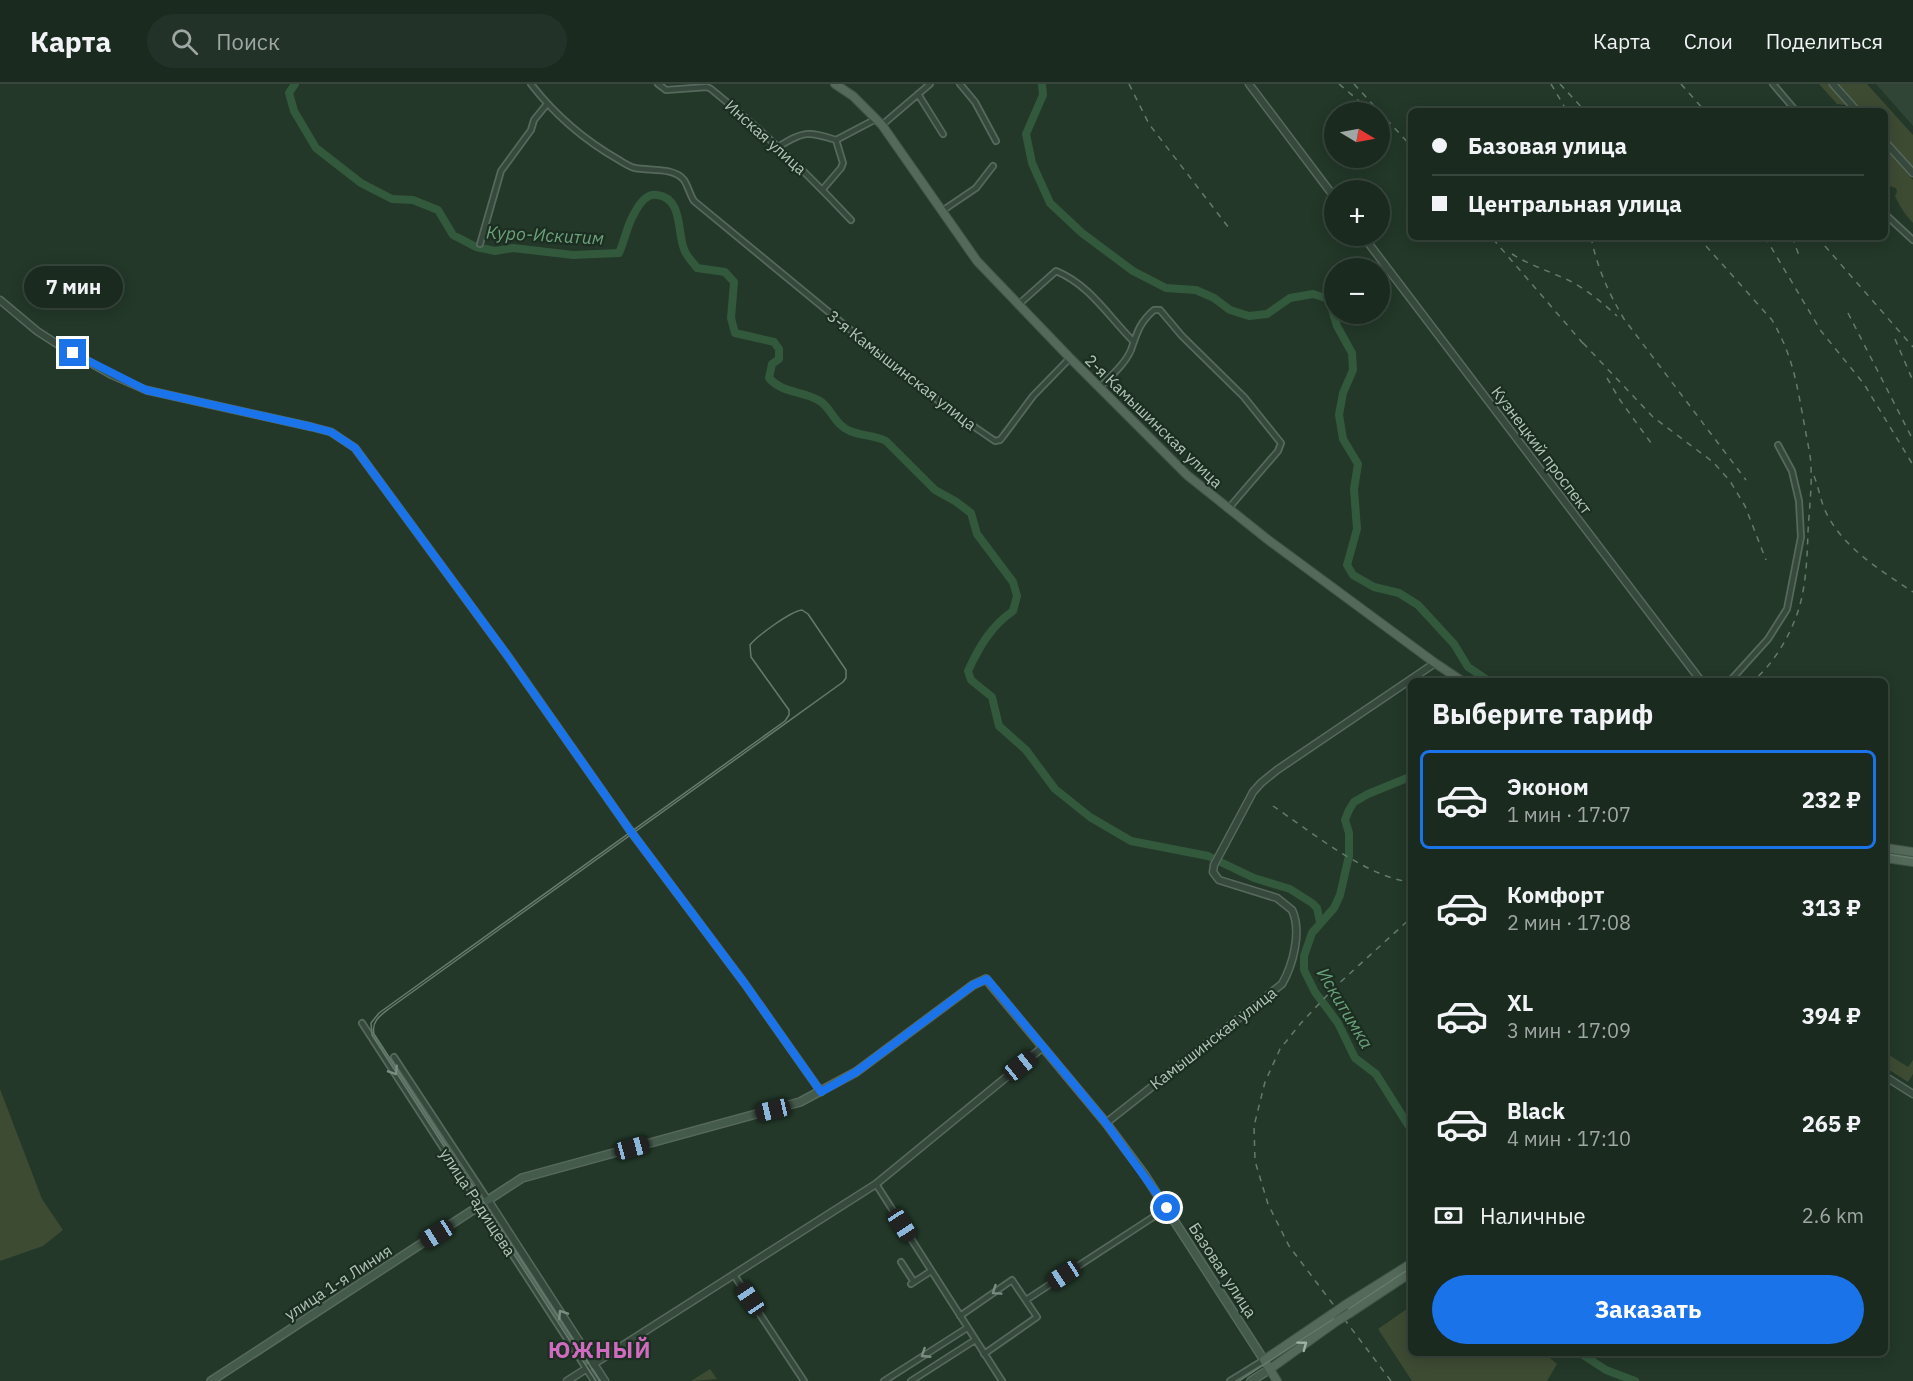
<!DOCTYPE html>
<html lang="ru">
<head>
<meta charset="utf-8">
<style>
	:root { --surface:#1a2a1f; --page:#233228; --text:#f1f3f6; --muted:#9fa7a4; --line:#38463d; --accent:#1a73e8 }
	body { margin:0; font-family:"IBM Plex Sans",sans-serif; background:var(--page); color:var(--text); height:100vh; display:flex; flex-direction:column; font-size:22px; white-space:nowrap }
	* { box-sizing:border-box; margin:0 }
	p { font-size:20px; color:var(--muted) }
	.icon { flex:none; width:33px; height:33px; fill:none; stroke:currentColor; stroke-width:2; stroke-linecap:round; stroke-linejoin:round }
	.map { position:relative; flex:1; overflow:hidden }
	.side { position:absolute; left:1408px; top:594px; width:480px; height:678px; display:flex; flex-direction:column; background:var(--surface); border-radius:9px; box-shadow:0 3px 15px #0003,0 0 0 2px var(--line) }
	.side>* { flex:none }
	.top-card { position:absolute; left:1408px; top:24px; width:480px; height:132px; border-radius:9px; box-shadow:0 3px 15px #0003,0 0 0 2px var(--line); display:grid; align-content:center; height:132px; padding:0 24px; background:var(--surface) }
	.needle { width:39px; rotate:100deg }
	.fabs { position:absolute; left:1324px; top:18px; display:grid; gap:12px }
	.fabs a { display:grid; place-items:center; width:66px; height:66px; border-radius:50%; background:var(--surface); box-shadow:0 3px 15px #0003,0 0 0 2px var(--line); font-size:30px }
	.end { position:absolute; width:27px; height:27px; margin:-14px; border:8px solid #1a73e8; background:#fff; box-shadow:0 0 0 3px #fff }
	.from { border-radius:50% }
	.bubble { position:absolute; height:42px; border-radius:21px; background:var(--surface); box-shadow:0 3px 15px #0003,0 0 0 2px var(--line); font-size:20px; font-weight:800; line-height:42px; text-align:center }
	.car { position:absolute; width:18px; height:36px; margin:-18px -9px; border-radius:8px; box-shadow:0 0 4px 2px #0007; background:linear-gradient(#222 24%,#8ab4d8 0 40%,#222 0 76%,#8ab4d8 0 86%,#222 0) }
	.top-card b { display:flex; align-items:center; gap:21px; height:57px; font-size:22px }
	.top-card b+b { border-top:2px solid var(--line) }
	.top-card i { width:15px; height:15px; background:var(--text) }
	ul { padding:0; list-style:none }
	li { display:flex; align-items:center; gap:18px; height:99px; margin:0 12px 9px; padding:0 12px; border:3px solid transparent; border-radius:9px }
	li div { flex:1 }
	li b { display:block; font-size:22px }
	li em { font-style:normal; font-weight:800 }
	li.current { border-color:var(--accent) }
	li>.icon { width:54px; height:54px; stroke-width:1.5 }
	h2 { padding:0 24px; font-size:27px; line-height:72px }
	.pay { display:flex; align-items:center; gap:15px; height:66px; padding:0 24px; font-size:22px }
	.pay p { margin-inline-start:auto }
	.cta { display:flex; gap:12px; margin-top:auto; padding:12px 24px }
	.cta a { flex:1; height:69px; border-radius:36px; background:var(--accent); color:#fff; font-size:24px; font-weight:800; line-height:69px; text-align:center }
	header { display:flex; align-items:center; gap:36px; box-sizing:border-box; height:84px; padding:0 30px; background:var(--surface); border-bottom:2px solid var(--line) }
	header strong { font-size:28px }
	nav { display:flex; gap:33px; margin-inline-start:auto; font-size:21px }
	.search { width:420px; height:54px; background:var(--page); display:flex; align-items:center; gap:15px; box-sizing:border-box; padding:0 21px; border-radius:33px; color:var(--muted); font-size:22px }
	.map>svg:first-child { display:block }
	.airport { fill:#314537 }
	.green { fill:#3e4b33 }
	.lines { fill:none; stroke-linecap:round; stroke-linejoin:round }
	.river { stroke:#33593d; stroke-width:8 }
	.minor-casing { stroke:#56695c; stroke-width:8 }
	.tertiary-casing { stroke:#56695c; stroke-width:9 }
	.secondary-casing { stroke:#56695c; stroke-width:10 }
	.primary-casing { stroke:#425548; stroke-width:10 }
	.minor { stroke:#36493c; stroke-width:4.5 }
	.tertiary { stroke:#36493c; stroke-width:6 }
	.secondary { stroke:#445b4c; stroke-width:7 }
	.primary { stroke:#54695a; stroke-width:8 }
	.tram { stroke:#647b6b; stroke-width:1.5 }
	.rail { stroke:#647b6b; stroke-width:1.5; stroke-dasharray:6 6; stroke-linecap:butt }
	.primary-bridge-casing { stroke:#425548; stroke-width:10; stroke-linecap:butt }
	.primary-bridge { stroke:#54695a; stroke-width:8 }
	.oneway { stroke:#7a8d80 }
	.oneway2 { stroke:#9eb3a4 }
	.route { stroke:#1a73e8; stroke-width:8 }
	.labels { text-anchor:middle; dominant-baseline:central; stroke-width:4.5; stroke-linejoin:round; paint-order:stroke }
	.street-label { font-size:16px; fill:#b1c5b7; stroke:#1c2d21 }
	.water-label { font-size:18px; font-style:italic; fill:#6ca27b; stroke:#1c2d21 }
	.district-label { font-size:22px; font-weight:bold; letter-spacing:1.5px; fill:#d06cc0; stroke:#1c2d21 }
</style>
</head>
<body>
<header>
<strong>Карта</strong>
<div class="search"><svg class="icon" aria-label="search" viewBox="0 0 24 24"><circle cx="10" cy="10" r="6"/><path d="M15 15l6 6"/></svg>Поиск</div>
<nav><a>Карта</a><a>Слои</a><a>Поделиться</a></nav>
</header>
<div class="map">
<svg width="1913" height="1297" viewBox="0 0 1913 1297">
	<rect width="100%" height="100%" fill="#233829"/>
	<!-- airport -->
	<path class="airport" d="M1876 0H1913V42Z"/>
	<!-- green -->
	<path class="green" d="M1819 0H1829L1845 18V21L1837 20Z
		M1839 0H1867L1913 51V85L1886 53V27H1863Z
		M1886 65 1913 96V139C1905 130 1900 123 1895 112L1897 108 1896 104 1886 101Z
		M1886 969 1908 983 1913 976V990L1908 998 1886 984Z
		M0 1005 42 1115 63 1146 43 1162 0 1177Z
		M1411 1222 1412 1269H1544L1557 1280 1547 1297H1412L1378 1245Z
		M710 1285 717 1295 691 1297Z"/>
	<g class="lines">
		<!-- river -->
		<path class="river" d="M295 0 289 9 294 27 316 64 361 99 392 115 413 116 438 126 453 151 476 163 495 167 513 164 573 171 619 169C625 156 627 141 634 130 639 120 646 109 657 111 683 114 677 148 684 165 686 172 693 178 697 184L725 188 734 198 731 234 735 249 774 258 779 265V275L772 280 769 294C783 310 802 306 820 317 831 324 835 341 850 347 861 352 874 351 886 357L935 406 955 417 971 429 977 450 1013 498 1017 512 1013 527C991 542 979 563 968 587L971 596 992 613 999 642 1026 666 1055 705 1090 733 1131 757 1208 772 1254 794 1290 805 1312 819 1317 824 1320 838
			M1042 0 1043 11 1026 50 1032 79 1050 119 1082 149 1133 187 1166 204 1196 206 1214 214 1230 226 1249 232 1267 230 1290 214 1313 210 1329 215 1337 242 1352 269 1353 286 1343 309 1339 331 1343 355 1358 380 1354 405 1357 445 1347 481 1353 491 1374 503 1399 509 1418 521 1454 560 1468 583 1489 597
			M1412 692 1368 710 1354 718 1349 726 1345 736 1349 749V772L1340 811 1334 824 1312 849 1304 872V886L1315 908 1338 939 1355 974 1376 990 1412 1047
			M1580 1269 1606 1286 1635 1297"/>
		<!-- minor casing -->
		<g class="minor-casing">
			<path id="minor" d="M531 0C555 31 584 56 619 76 624 79 630 83 635 84 650 87 674 83 684 96 688 102 690 111 694 117L881 271 954 329 995 357 1000 356 1004 351 1033 312 1070 274
				M658 0 666 6 707 3 711 5C761 45 807 89 851 136
				M960 0 975 18 996 57
				M1773 0 1796 27
				M918 10 943 50
				M882 41 930 0
				M778 63C804 47 807 47 836 56L876 35
				M823 105 841 84 843 79 836 56
				M942 127 976 104 993 82
				M1886 131 1913 156
				M480 160 501 87 531 46 534 36 547 20
				M1018 221 1056 187C1090 201 1108 232 1133 257
				M1100 303C1111 292 1125 280 1131 266 1137 249 1139 239 1154 226H1160L1182 252 1244 313 1281 359 1278 367 1228 425
				M1730 597 1768 555 1787 525 1801 453 1799 417 1792 387 1778 361
				M362 939 586 1284
				M394 973 488 1116
				M876 1100 1002 1297
				M901 1178 914 1198
				M734 1191 804 1297
				M911 1200 931 1187
				M1026 1216 1167 1124
				M960 1232 1012 1196 1037 1233 984 1270
				M884 1297 967 1244
				M911 1297 975 1256
				M1230 1297 1264 1276"/>
		</g>
		<!-- tertiary casing -->
		<g class="tertiary-casing">
			<path id="tertiary" d="M1249 0 1335 114
				M1833 0 1857 27
				M1886 59 1913 89
				M1363 152 1701 597
				M0 216 37 247 54 258 112 291 146 306 312 343 331 348 355 364 507 571 629 745 745 900 821 1008
				M1886 993 1913 1010
				M1106 1039 1282 900C1293 881 1302 847 1292 826L1277 814 1219 796 1213 788 1214 781 1253 708 1261 699 1277 686 1435 579
				M488 1116 605 1297
				M586 1284 595 1297
				M567 1297 876 1100 1043 963"/>
		</g>
		<!-- secondary casing -->
		<g class="secondary-casing">
			<path id="secondary" d="M211 1297 522 1094 800 1018 856 988 973 901 986 895 1106 1039 1144 1090 1264 1276
				M1251 1297 1270 1285"/>
		</g>
		<!-- primary casing -->
		<g class="primary-casing">
			<path id="primary" d="M835 0 853 12 882 41 977 177 1070 274 1187 391 1267 455 1435 579 1462 597
				M1886 764 1913 768
				M1886 774 1913 778
				M1345 1221 1412 1179
				M1350 1229 1412 1188
				M1270 1285 1337 1237
				M1277 1297 1264 1276 1332 1230"/>
		</g>
		<!-- minor -->
		<use href="#minor" class="minor"/>
		<!-- tertiary -->
		<use href="#tertiary" class="tertiary"/>
		<!-- secondary -->
		<use href="#secondary" class="secondary"/>
		<!-- primary -->
		<use href="#primary" class="primary"/>
		<!-- tram -->
		<path class="tram" d="M1886 770 1913 774
			M596 1297 372 951 371 939 379 929 785 637 789 631V626L751 573 750 561C757 552 791 527 802 526L808 530 846 586V594L843 598 390 924C381 931 371 937 374 950L600 1297
			M1239 1297 1412 1183"/>
		<!-- rail -->
		<path class="rail" d="M1129 0 1149 40 1229 144
			M1339 0 1365 22
			M1354 0 1412 63
			M1551 0 1567 27
			M1560 0 1585 27
			M1681 0 1705 27
			M1591 153C1597 183 1608 208 1624 235L1746 396
			M1698 153 1772 236C1794 274 1797 302 1805 344 1807 357 1811 371 1811 384 1812 405 1809 427 1808 448 1807 476 1806 507 1796 533 1787 557 1772 581 1753 597
			M1765 153 1821 247 1864 300 1913 381
			M1792 153 1800 174
			M1817 153 1913 263
			M1493 155 1587 264
			M1512 170C1531 182 1552 188 1572 198 1588 207 1603 219 1617 232
			M1848 229 1913 356
			M1895 255 1913 297
			M1583 259 1653 333 1713 378 1730 397 1745 422 1766 476
			M1607 294 1620 316 1651 359
			M1814 392C1818 402 1820 413 1824 424 1840 462 1880 486 1913 508
			M1273 722C1310 747 1369 795 1412 798
			M1391 1297 1289 1162 1268 1120 1255 1077 1254 1042 1265 998 1280 965 1301 939 1335 903 1412 833"/>
		<!-- primary-bridge casing -->
		<g class="primary-bridge-casing">
			<path id="primary-bridge" d="M1332 1230 1345 1221
				M1337 1237 1350 1229"/>
		</g>
		<!-- primary-bridge -->
		<use href="#primary-bridge" class="primary-bridge"/>
	</g>
	<!-- one-way arrows -->
	<defs><path id="oneway-chevron" d="M-2-3.5L2.5 0L-2 3.5" fill="none" stroke-width="1.6" stroke-linecap="round" stroke-linejoin="round" transform="scale(1.5)"/></defs>
	<g class="oneway">
		<use href="#oneway-chevron" transform="translate(394 987) rotate(57)"/>
		<use href="#oneway-chevron" transform="translate(996 1207) rotate(146)"/>
		<use href="#oneway-chevron" transform="translate(562 1230) rotate(-123)"/>
		<use href="#oneway-chevron" transform="translate(925 1270) rotate(147)"/>
	</g>
	<use class="oneway2" href="#oneway-chevron" transform="translate(1303 1261) rotate(-37)"/>
	<g class="lines">
		<!-- route -->
		<path class="route" d="M73 269 146 306 312 343 331 348 355 364 507 571 629 745 745 900 821 1008 856 988 973 901 987 895 1106 1039 1167 1124"/>
	</g>
	<g class="labels">
		<!-- street labels -->
		<g class="street-label">
			<text transform="translate(766 53) rotate(42)">Инская улица</text>
			<text transform="translate(902 286) rotate(38)">3-я Камышинская улица</text>
			<text transform="translate(1154 337) rotate(44)">2-я Камышинская улица</text>
			<text transform="translate(1542 366) rotate(53)">Кузнецкий проспект</text>
			<text transform="translate(1213 954) rotate(-38)">Камышинская улица</text>
			<text transform="translate(478 1118) rotate(57)">улица Радищева</text>
			<text transform="translate(1223 1186) rotate(57)">Базовая улица</text>
			<text transform="translate(338 1198) rotate(-33)">улица 1-я Линия</text>
		</g>
		<!-- water labels -->
		<g class="water-label">
			<text transform="translate(545 151) rotate(3)">Куро-Искитим</text>
			<text transform="translate(1345 924) rotate(59)">Искитимка</text>
		</g>
		<!-- district labels -->
		<g class="district-label">
			<text x="600" y="1265">ЮЖНЫЙ</text>
		</g>
	</g>
</svg>
<div class="fabs">
<a><svg class="needle" viewBox="-14 -14 28 28"><path d="M0-13l5 13h-10z" fill="#e53935"/><path d="M0 13l5-13h-10z" fill="#9fa7a4"/></svg></a>
<a>+</a>
<a>−</a>
</div>
<i class="end from" style="left:1167px;top:1124px"></i>
<i class="end" style="left:73px;top:269px"></i>
<div class="bubble" style="left:24px;top:182px;width:99px">7 мин</div>
<i class="car" style="left:1020px;top:982px;rotate:51deg"></i>
<i class="car" style="left:773px;top:1026px;rotate:257deg"></i>
<i class="car" style="left:632px;top:1064px;rotate:75deg"></i>
<i class="car" style="left:902px;top:1141px;rotate:147deg"></i>
<i class="car" style="left:437px;top:1150px;rotate:238deg"></i>
<i class="car" style="left:1064px;top:1191px;rotate:237deg"></i>
<i class="car" style="left:750px;top:1215px;rotate:326deg"></i>
<div class="top-card">
<b><i class="from"></i>Базовая улица</b>
<b><i></i>Центральная улица</b>
</div>
<section class="side">
<h2>Выберите тариф</h2>
<ul>
<li class="current"><svg class="icon" aria-label="car" viewBox="0 0 24 24"><path d="M5 17H2v-5l4-1 3-4h7l3 4 3 1v5h-3M9 17h6M6 11h13"/><circle cx="7" cy="17" r="2"/><circle cx="17" cy="17" r="2"/></svg><div><b>Эконом</b><p>1 мин · 17:07</p></div><em>232 ₽</em></li>
<li><svg class="icon" aria-label="car" viewBox="0 0 24 24"><path d="M5 17H2v-5l4-1 3-4h7l3 4 3 1v5h-3M9 17h6M6 11h13"/><circle cx="7" cy="17" r="2"/><circle cx="17" cy="17" r="2"/></svg><div><b>Комфорт</b><p>2 мин · 17:08</p></div><em>313 ₽</em></li>
<li><svg class="icon" aria-label="car" viewBox="0 0 24 24"><path d="M5 17H2v-5l4-1 3-4h7l3 4 3 1v5h-3M9 17h6M6 11h13"/><circle cx="7" cy="17" r="2"/><circle cx="17" cy="17" r="2"/></svg><div><b>XL</b><p>3 мин · 17:09</p></div><em>394 ₽</em></li>
<li><svg class="icon" aria-label="car" viewBox="0 0 24 24"><path d="M5 17H2v-5l4-1 3-4h7l3 4 3 1v5h-3M9 17h6M6 11h13"/><circle cx="7" cy="17" r="2"/><circle cx="17" cy="17" r="2"/></svg><div><b>Black</b><p>4 мин · 17:10</p></div><em>265 ₽</em></li>
</ul>
<div class="pay"><svg class="icon" aria-label="cash" viewBox="0 0 24 24"><path d="M3 7h18v10H3z"/><circle cx="12" cy="12" r="2"/></svg>Наличные<p>2.6 km</p></div>
<div class="cta"><a>Заказать</a></div>
</section>
</div>
</body>
</html>
